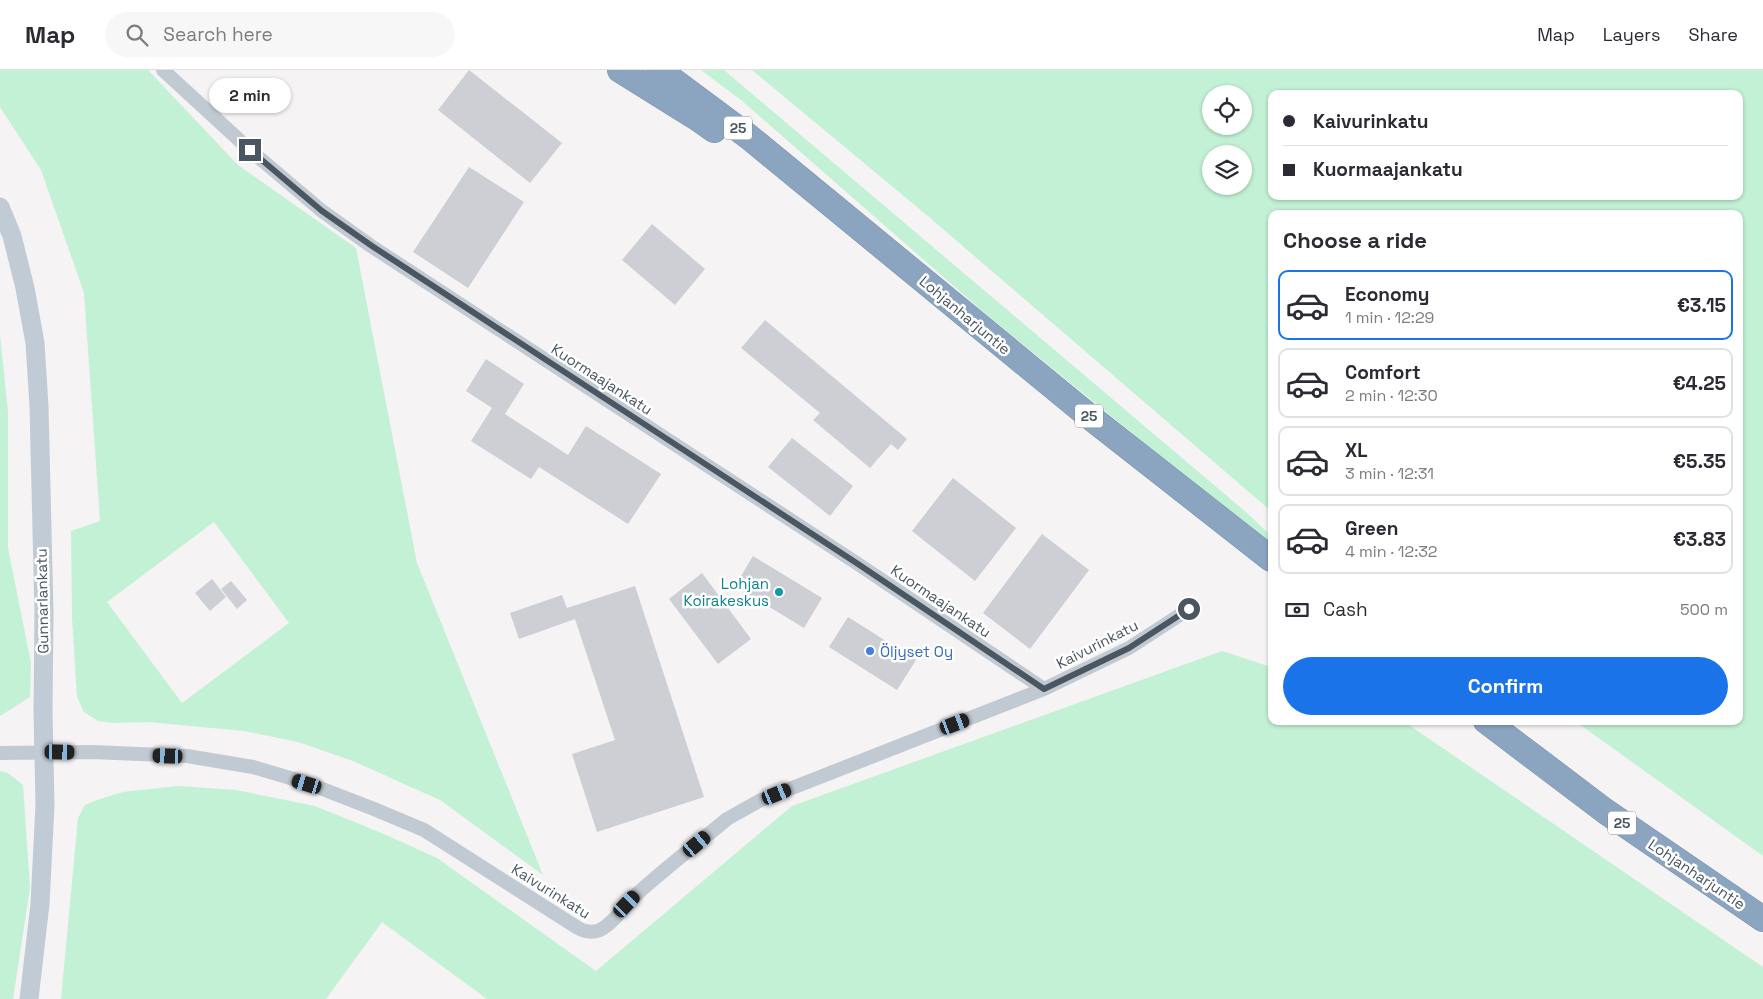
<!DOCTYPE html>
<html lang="en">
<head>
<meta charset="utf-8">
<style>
	:root { --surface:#fff; --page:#f7f7f7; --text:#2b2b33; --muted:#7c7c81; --line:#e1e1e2; --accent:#1a73e8 }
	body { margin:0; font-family:"Space Grotesk",sans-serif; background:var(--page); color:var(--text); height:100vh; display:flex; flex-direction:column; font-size:19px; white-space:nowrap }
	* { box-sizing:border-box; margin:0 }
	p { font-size:16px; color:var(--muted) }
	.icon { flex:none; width:28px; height:28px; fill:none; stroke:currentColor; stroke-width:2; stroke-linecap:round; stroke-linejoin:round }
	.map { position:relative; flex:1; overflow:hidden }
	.sheet { position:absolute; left:1268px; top:140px; width:475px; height:515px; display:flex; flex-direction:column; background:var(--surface); border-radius:10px; box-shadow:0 1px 4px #0004 }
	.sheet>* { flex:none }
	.guide { position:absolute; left:1268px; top:20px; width:475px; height:110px; border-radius:10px; box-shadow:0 1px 4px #0004; display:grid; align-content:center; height:110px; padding:0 15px; background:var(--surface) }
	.tools { position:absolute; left:1202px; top:15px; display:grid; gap:10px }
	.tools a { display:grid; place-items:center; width:50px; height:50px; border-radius:50%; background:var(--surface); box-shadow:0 1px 4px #0004; font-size:25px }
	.end { position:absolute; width:22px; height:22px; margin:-11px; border:6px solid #4a5661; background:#fff; box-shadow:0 0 0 2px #fff }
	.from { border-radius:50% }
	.bubble { position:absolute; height:35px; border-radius:18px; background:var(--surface); box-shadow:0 1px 4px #0004; font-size:16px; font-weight:700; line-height:35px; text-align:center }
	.car { position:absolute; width:15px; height:30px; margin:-15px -8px; border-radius:6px; box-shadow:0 0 4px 1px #0007; background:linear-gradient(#222 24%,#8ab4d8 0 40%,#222 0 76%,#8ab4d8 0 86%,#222 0) }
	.guide b { display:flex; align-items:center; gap:18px; height:48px; font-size:19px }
	.guide b+b { border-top:1px solid var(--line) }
	.guide i { width:12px; height:12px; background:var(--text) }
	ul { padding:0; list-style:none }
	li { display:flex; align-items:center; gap:15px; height:70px; margin:0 10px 8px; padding:0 5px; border:2px solid var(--line); border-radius:10px }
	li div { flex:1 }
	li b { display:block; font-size:19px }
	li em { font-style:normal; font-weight:700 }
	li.selected { border-color:var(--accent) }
	li>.icon { width:45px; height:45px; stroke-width:1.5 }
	h2 { padding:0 15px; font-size:22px; line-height:60px }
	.pay { display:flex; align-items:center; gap:12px; height:55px; padding:0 15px; font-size:19px }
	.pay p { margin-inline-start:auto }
	.cta { display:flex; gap:10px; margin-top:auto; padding:10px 15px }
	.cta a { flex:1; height:58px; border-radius:30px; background:var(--accent); color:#fff; font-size:20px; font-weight:700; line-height:58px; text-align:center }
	header { display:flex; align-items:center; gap:30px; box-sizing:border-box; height:70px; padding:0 25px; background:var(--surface); border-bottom:1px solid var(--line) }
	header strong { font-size:24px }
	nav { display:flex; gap:28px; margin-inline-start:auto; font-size:18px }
	.search { width:350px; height:45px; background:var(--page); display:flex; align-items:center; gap:12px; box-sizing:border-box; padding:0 18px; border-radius:28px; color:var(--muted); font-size:19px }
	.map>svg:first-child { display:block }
	.green { fill:#c3f1d5; fill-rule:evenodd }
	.building { fill:#cdcfd5 }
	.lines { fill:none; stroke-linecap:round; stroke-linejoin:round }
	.highway-casing { stroke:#7690ad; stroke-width:26 }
	.street { stroke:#c1cad2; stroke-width:14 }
	.secondary { stroke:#c1cbd6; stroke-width:19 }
	.highway { stroke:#8ba5c1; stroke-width:25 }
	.route { stroke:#4a5661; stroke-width:6 }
	.culture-dot { fill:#0f9aa8; stroke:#fff; stroke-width:2 }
	.shop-dot { fill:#3f7fe0; stroke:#fff; stroke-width:2 }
	.labels { text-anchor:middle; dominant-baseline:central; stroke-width:5; stroke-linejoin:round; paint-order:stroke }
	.shield { fill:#fff; stroke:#808990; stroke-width:1 }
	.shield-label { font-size:14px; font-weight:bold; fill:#4a5661 }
	.street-label { font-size:15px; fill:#4a5661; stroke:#fff }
	.culture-label { font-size:15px; fill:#0d838f; stroke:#fff; text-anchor:end }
	.shop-label { font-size:15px; fill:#366cbe; stroke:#fff; text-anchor:start }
</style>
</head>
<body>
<header>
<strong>Map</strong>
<div class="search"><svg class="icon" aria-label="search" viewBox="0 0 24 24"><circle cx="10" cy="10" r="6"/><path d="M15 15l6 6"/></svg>Search here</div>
<nav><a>Map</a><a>Layers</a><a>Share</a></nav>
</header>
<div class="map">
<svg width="1763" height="929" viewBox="0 0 1763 929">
	<rect width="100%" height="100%" fill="#f5f3f3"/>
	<!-- green -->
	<path class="green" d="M0 0H148L238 95 356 178 417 493 543 805 440 730 353 691 298 672 244 661 148 652 114 653 98 651 84 642 77 627 72 547 71 461 100 451 84 223 41 100 0 37ZM214 452 289 553 182 633 107 532Z
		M701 0H724L1247 443 1271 466V476L988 246 741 30Z
		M752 0H1763V786L1575 651H1739V144H1271V441L929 147ZM1211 24H1244V56H1211ZM1271 24H1739V126H1271ZM1211 84H1244V116H1211Z
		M0 264 8 342V478L31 593 30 627 0 646Z
		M1222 581 1271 597V651H1403L1763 897V929H487L382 852 326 929H61L78 748 85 735 100 729 123 722 178 716 236 720 315 736 384 764 437 788 596 901 792 736Z
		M0 701 8 703 23 715 30 818 13 929H0Z"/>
	<!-- building -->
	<path class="building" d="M469 0 562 73 530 113 438 40Z
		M469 97 524 132 468 218 413 182Z
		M652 154 705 199 675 235 622 190Z
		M765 250 907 369 898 380 891 374 870 398 813 350 820 343 741 278Z
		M486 289 524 314 505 344 568 385 586 356 661 404 628 454 539 397 531 409 471 371 492 338 466 321Z
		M792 368 853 416 830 446 768 397Z
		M953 408 1016 458 975 511 912 461Z
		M1042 464 1089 500 1030 579 983 543Z
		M753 486 822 528 804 558 735 516Z
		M702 503 751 569 718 594 669 529Z
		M212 509 226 527 210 541 195 523Z
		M231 511 247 530 237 539 221 519Z
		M635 516 704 727 597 762 572 684 615 670 575 549 519 569 510 543 562 525 567 538Z
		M848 547 916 590 897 620 829 577Z"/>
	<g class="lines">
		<!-- highway casing -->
		<g class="highway-casing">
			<path id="highway" d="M620 0 697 48 714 60
				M659 0 749 67 1090 347 1271 489
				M1486 651 1605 741 1763 849"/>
		</g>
		<!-- street -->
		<path class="street" d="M163 0 250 80 322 141 371 176 858 494 1044 619
			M0 683 92 682 187 686 253 697 307 713 374 739 424 760 578 858C585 862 592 863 600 860 615 852 626 834 638 823 667 797 697 774 727 749L759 731 1044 619 1129 578 1189 539"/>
		<!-- secondary -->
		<path class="secondary" d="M0 137 12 166 25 218 35 273 39 336 44 543 43 641 45 735 40 834 29 929"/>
		<!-- highway -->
		<use href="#highway" class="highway"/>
	</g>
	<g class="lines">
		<!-- route -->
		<path class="route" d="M250 80 322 141 372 176 858 494 1044 619 1129 578 1189 539"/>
	</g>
	<!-- markers -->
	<circle class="culture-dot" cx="779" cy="522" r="5"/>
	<circle class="shop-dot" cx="870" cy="581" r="5"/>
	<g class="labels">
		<!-- shield labels -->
		<g class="shield">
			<rect x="724" y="46.5" width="28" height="23" rx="4"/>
			<rect x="1075" y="334.5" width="28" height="23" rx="4"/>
			<rect x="1608" y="741.5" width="28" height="23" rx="4"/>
		</g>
		<g class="shield-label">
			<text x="738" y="58">25</text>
			<text x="1089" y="346">25</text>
			<text x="1622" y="753">25</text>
		</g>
		<!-- street labels -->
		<g class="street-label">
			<text transform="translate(965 245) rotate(40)">Lohjanharjuntie</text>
			<text transform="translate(602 309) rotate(33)">Kuormaajankatu</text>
			<text transform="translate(42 531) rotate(-91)">Gunnarlankatu</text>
			<text transform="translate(941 531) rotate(34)">Kuormaajankatu</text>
			<text transform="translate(1097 574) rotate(-27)">Kaivurinkatu</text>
			<text transform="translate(1697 804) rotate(34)">Lohjanharjuntie</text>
			<text transform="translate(551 821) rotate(32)">Kaivurinkatu</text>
		</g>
		<!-- culture labels -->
		<g class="culture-label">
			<text x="769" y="513">Lohjan<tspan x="769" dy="17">Koirakeskus</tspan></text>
		</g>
		<!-- shop labels -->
		<g class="shop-label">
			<text x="880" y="581">Öljyset Oy</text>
		</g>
	</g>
</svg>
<div class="tools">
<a><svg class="icon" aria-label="locate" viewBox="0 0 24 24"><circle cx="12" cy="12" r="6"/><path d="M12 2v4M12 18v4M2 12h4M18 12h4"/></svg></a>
<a><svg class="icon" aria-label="layers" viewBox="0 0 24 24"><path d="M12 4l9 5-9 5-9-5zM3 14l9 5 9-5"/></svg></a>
</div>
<i class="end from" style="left:1189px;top:539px"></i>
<i class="end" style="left:250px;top:80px"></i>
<div class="bubble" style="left:209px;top:8px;width:82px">2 min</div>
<i class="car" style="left:955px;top:654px;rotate:69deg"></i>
<i class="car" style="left:60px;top:682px;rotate:91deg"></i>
<i class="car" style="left:168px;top:686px;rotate:272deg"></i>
<i class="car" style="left:307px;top:714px;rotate:287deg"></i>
<i class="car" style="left:777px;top:724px;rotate:68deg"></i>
<i class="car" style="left:697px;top:774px;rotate:50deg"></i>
<i class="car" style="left:627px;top:834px;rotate:44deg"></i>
<div class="guide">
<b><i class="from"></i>Kaivurinkatu</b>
<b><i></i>Kuormaajankatu</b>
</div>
<section class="sheet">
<h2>Choose a ride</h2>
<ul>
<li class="selected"><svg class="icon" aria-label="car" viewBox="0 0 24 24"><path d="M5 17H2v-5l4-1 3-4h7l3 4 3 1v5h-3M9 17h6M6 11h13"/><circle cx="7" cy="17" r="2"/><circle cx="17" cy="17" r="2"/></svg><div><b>Economy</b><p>1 min · 12:29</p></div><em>€3.15</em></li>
<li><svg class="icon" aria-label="car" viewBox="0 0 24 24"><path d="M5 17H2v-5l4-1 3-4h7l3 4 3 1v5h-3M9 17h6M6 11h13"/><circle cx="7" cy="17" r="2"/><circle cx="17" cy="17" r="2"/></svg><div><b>Comfort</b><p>2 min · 12:30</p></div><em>€4.25</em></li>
<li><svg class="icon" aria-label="car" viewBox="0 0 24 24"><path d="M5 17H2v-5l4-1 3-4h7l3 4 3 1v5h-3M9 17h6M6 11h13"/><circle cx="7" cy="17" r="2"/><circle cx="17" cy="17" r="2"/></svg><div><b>XL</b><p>3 min · 12:31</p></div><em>€5.35</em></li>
<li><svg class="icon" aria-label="car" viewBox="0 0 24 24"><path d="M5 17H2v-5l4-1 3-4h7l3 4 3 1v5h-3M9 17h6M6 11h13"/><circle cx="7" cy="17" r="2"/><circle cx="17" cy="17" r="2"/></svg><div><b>Green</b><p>4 min · 12:32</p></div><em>€3.83</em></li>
</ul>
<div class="pay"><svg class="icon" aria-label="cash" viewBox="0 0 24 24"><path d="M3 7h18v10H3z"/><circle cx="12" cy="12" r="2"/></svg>Cash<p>500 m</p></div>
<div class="cta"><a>Confirm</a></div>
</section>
</div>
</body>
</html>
